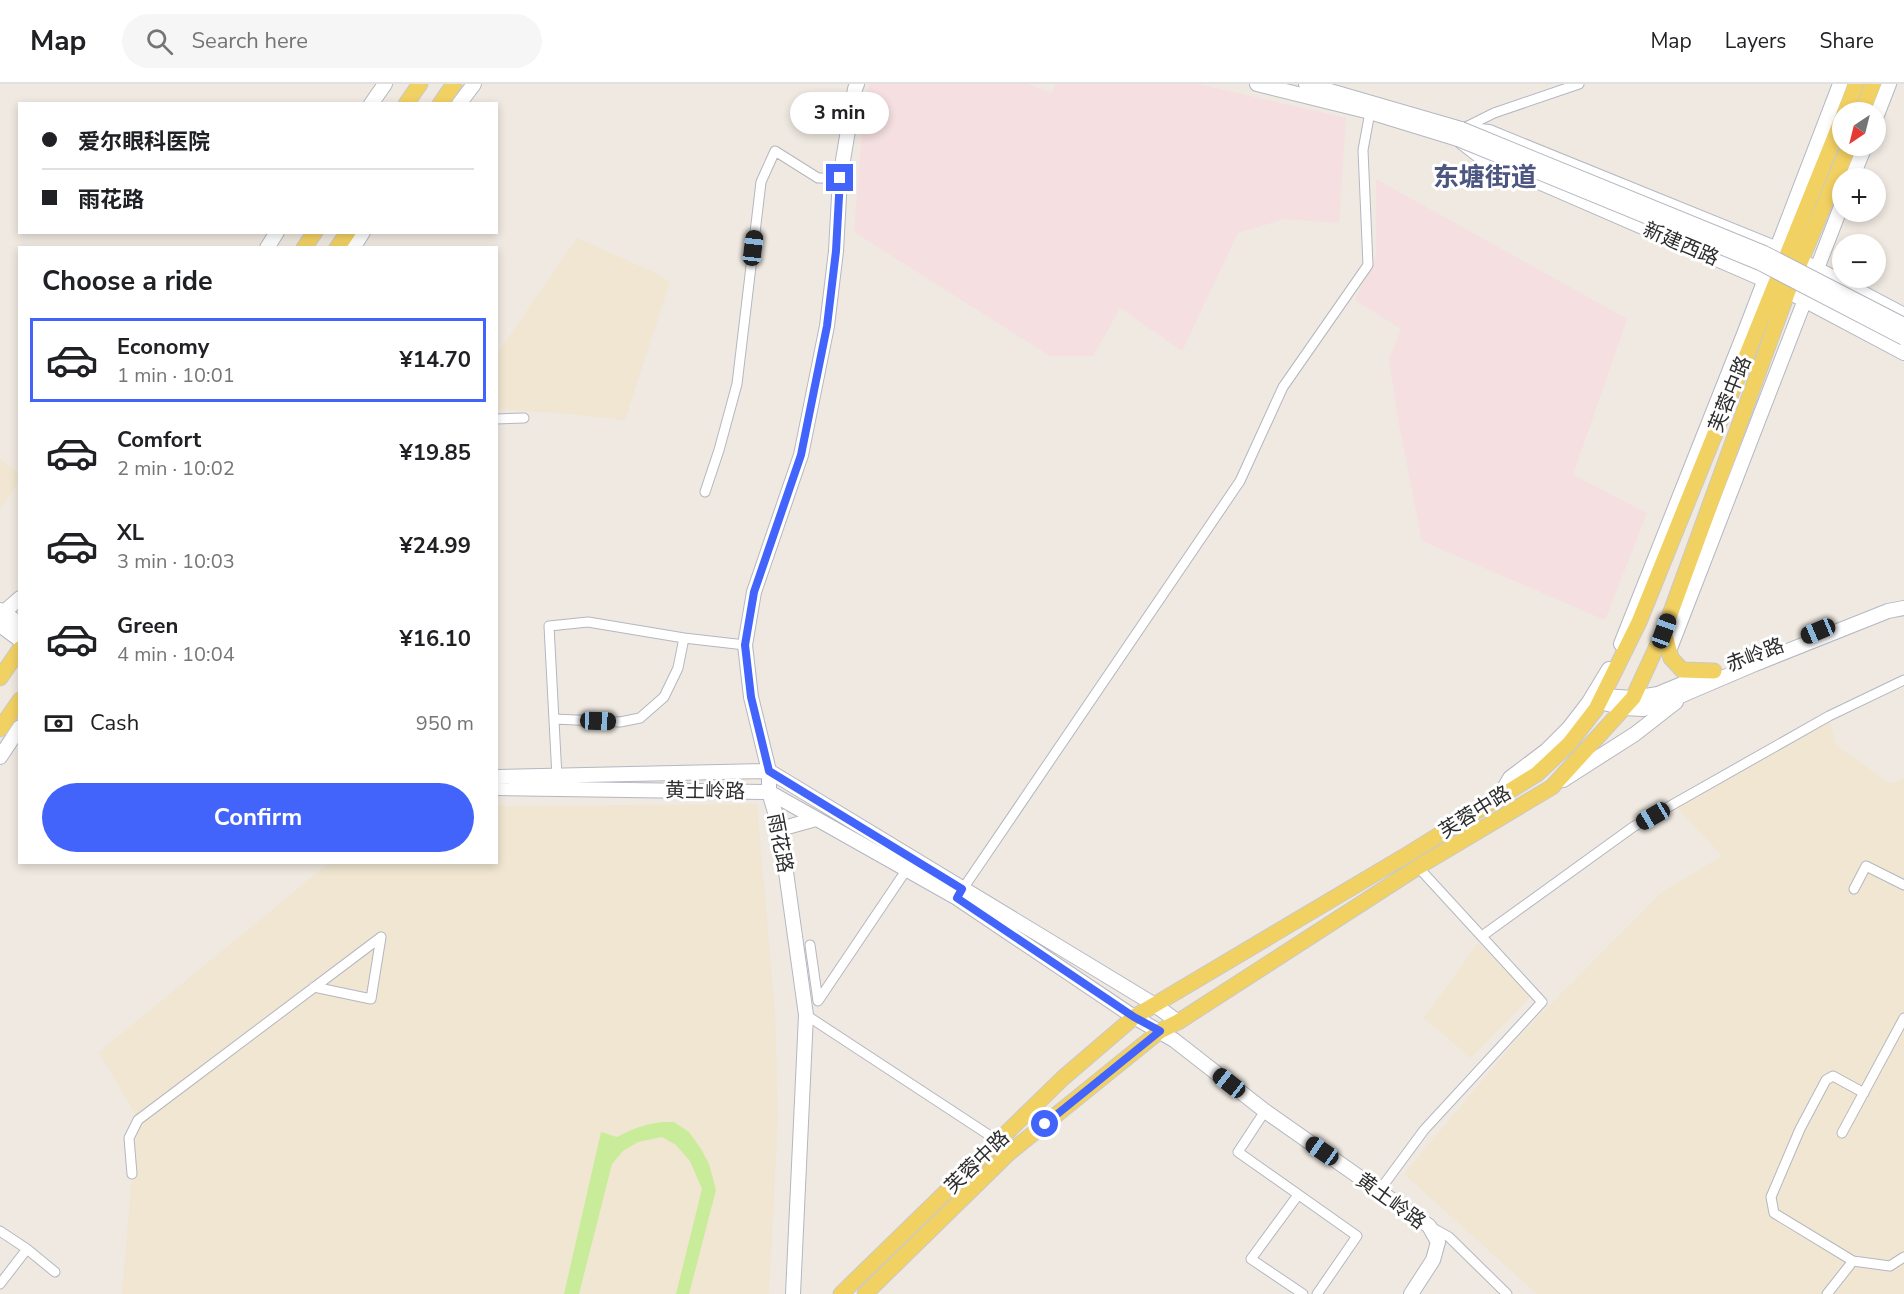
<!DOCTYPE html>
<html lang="en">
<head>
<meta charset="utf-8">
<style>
	:root { --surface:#fff; --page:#f6f6f6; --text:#202124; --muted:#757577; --line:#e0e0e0; --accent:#4264fb }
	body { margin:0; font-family:"Nunito Sans","Noto Sans SC",sans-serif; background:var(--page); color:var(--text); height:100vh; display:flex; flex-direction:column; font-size:22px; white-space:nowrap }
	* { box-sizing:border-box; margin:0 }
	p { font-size:20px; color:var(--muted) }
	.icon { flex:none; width:33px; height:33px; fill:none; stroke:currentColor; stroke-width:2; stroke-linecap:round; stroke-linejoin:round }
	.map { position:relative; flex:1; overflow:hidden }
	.drawer { position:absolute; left:18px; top:162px; width:480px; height:618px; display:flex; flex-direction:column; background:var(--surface); border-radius:0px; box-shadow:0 3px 9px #0003 }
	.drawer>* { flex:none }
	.guide { position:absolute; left:18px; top:18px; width:480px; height:132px; border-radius:0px; box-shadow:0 3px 9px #0003; display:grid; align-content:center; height:132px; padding:0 24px; background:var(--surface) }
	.needle { width:39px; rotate:215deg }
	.tools { position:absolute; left:1832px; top:18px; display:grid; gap:12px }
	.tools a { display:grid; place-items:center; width:54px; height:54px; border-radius:50%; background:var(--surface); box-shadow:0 3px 9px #0003; font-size:30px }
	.end { position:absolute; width:27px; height:27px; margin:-14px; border:8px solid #4264fb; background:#fff; box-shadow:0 0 0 3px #fff }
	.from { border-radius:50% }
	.bubble { position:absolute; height:42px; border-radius:21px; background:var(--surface); box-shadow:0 3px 9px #0003; font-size:20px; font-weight:700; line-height:42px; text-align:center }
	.car { position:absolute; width:18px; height:36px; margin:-18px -9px; border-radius:8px; box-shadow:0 0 4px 2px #0007; background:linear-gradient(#222 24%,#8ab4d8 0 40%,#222 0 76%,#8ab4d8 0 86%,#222 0) }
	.guide b { display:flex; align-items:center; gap:21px; height:57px; font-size:22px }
	.guide b+b { border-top:2px solid var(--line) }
	.guide i { width:15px; height:15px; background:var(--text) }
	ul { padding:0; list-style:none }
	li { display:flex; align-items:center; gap:18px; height:84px; margin:0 12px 9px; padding:0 12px; border:3px solid transparent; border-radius:0px }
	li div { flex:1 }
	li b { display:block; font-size:22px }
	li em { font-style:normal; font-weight:700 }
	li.selected { border-color:var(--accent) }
	li>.icon { width:54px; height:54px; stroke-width:1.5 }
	h2 { padding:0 24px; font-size:27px; line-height:72px }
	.pay { display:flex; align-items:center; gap:15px; height:66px; padding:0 24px; font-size:22px }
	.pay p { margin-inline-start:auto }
	.action { display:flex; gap:12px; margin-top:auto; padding:12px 24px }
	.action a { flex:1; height:69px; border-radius:36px; background:var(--accent); color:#fff; font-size:24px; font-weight:700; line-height:69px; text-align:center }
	header { display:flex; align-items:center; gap:36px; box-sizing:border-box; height:84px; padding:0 30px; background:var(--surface); border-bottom:2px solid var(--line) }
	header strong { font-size:28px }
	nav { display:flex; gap:33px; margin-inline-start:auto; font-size:21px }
	.search { width:420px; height:54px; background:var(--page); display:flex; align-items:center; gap:15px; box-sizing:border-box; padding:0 21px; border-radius:33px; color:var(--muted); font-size:22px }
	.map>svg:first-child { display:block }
	.education { fill:#f0e6d1 }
	.medical { fill:#f5dfe0 }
	.pitch { fill:#c9ec9a }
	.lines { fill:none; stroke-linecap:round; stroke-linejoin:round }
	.street-casing { stroke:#b4b7c1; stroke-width:11 }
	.secondary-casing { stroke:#b4b7c1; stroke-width:16 }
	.primary-casing { stroke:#c9c9c9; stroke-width:17 }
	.street { stroke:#fff; stroke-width:9 }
	.secondary { stroke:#fff; stroke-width:14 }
	.primary { stroke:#f2d163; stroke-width:15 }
	.secondary-bridge-casing { stroke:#b4b7c1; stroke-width:16; stroke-linecap:butt }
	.secondary-bridge { stroke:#fff; stroke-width:14 }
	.route { stroke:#4264fb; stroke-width:8 }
	.labels { text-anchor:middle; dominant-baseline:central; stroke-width:6; stroke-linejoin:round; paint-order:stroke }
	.street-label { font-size:20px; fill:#2e2e2e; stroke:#fff }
	.district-label { font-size:26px; font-weight:bold; fill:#4d5680; stroke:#fff }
</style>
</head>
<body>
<header>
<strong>Map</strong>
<div class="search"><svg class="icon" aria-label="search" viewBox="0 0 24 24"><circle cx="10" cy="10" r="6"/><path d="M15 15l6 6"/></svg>Search here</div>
<nav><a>Map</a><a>Layers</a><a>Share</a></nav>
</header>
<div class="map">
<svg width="1904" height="1210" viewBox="0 0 1904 1210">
	<rect width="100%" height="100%" fill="#efe9e1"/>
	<!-- education -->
	<path class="education" d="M577 154 651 187 670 198 625 336 562 329 497 325V270Z
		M0 375 19 389 20 398 0 425Z
		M1829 632 1836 661 1890 700 1904 695V1210H1537L1404 1090 1522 949 1662 808 1722 772 1673 719Z
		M757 720 775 928 778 1033 769 1210H122L132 1090 129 1054 138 1036 99 968 329 779 496 778 497 722Z
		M1478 859 1531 912 1471 974 1424 934Z"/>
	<!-- medical -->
	<path class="medical" d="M870 0H1028L1052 9 1056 0H1198L1346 34 1339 139 1284 135 1238 149 1182 267 1120 224 1093 272H1050L854 148 865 11Z
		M1376 95 1627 235 1573 391 1647 429 1605 536 1422 457 1398 335 1389 275 1401 245 1355 216 1376 172Z"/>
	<!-- pitch -->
	<path class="pitch" d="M662 1038H674L689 1048 701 1065 709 1080 716 1106 689 1210H676L702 1105 690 1077 676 1061 662 1053 638 1058 623 1067 612 1080 579 1210H564L601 1048 617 1053C632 1045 645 1040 662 1038Z"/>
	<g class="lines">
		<!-- street casing -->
		<g class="street-casing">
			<path id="street" d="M1462 45 1494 29 1579 0
				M496 335 524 334
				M705 408 719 366 737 300 761 98 775 67 818 94H840
				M554 635 620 638 640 634 664 613 678 584 684 554
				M557 693 549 542 588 538 684 554 745 561
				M1854 805 1866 782 1904 801
				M960 809 1240 397 1283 303 1368 181 1363 66 1370 28
				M1482 852 1633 743 1829 632 1904 596
				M810 861 818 917 907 785
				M314 903 371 915 381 853
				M806 931 998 1057
				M1864 1009 1833 992 1826 996 1800 1045 1771 1113 1774 1129 1853 1177 1890 1182 1904 1173
				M1265 1027 1238 1068 1357 1152 1317 1210
				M1842 1049 1904 934
				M132 1090 129 1054 138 1036 381 853
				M1379 1107 1424 1046 1542 918 1418 783
				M1298 1111 1251 1175 1303 1210
				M1431 1143 1449 1153 1507 1210
				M0 1147 27 1165 55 1188
				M0 1200 27 1165
				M1827 1210 1853 1177"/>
		</g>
		<!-- secondary casing -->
		<g class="secondary-casing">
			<path id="secondary" d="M1257 0 1370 28 1458 55 1481 73 1774 200 1904 269
				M1306 0 1461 45 1489 48 1787 169 1904 231
				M371 20 385 0
				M459 20 474 0
				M1875 36 1889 0
				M1852 94 1865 62
				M267 164 277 148
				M353 164 363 148
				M0 526 20 540
				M3 529 20 514
				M0 541 20 556
				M1621 560 1744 250 1840 0
				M1669 567 1842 120
				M1604 612 1633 614 1658 610 1711 588
				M1600 618 1624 624 1643 625 1666 618 1755 580 1888 527 1904 524
				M0 673 20 643
				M496 693 769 687 1155 921 1178 938
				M1563 696 1635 650 1676 618
				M496 704 769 708 957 814 1134 933 1174 956 1265 1027 1429 1142 1438 1158 1433 1176 1411 1210
				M1499 713 1510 694 1547 666 1569 644 1589 618 1609 585
				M780 745 816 735
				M793 1210 806 931 780 745 769 708V687L751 613 745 561 754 508 801 371 827 242 836 167 840 94 855 5 857 0"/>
		</g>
		<!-- primary casing -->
		<g class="primary-casing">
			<path id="primary" d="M406 20 420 0
				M440 20 454 0
				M1845 28 1856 0
				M1862 28 1873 0
				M304 164 315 148
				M337 164 348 148
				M1664 547 1671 574 1682 586 1714 587
				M0 594 20 565
				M0 645 20 616
				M841 1210 1063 994 1134 933 1410 769 1537 690 1569 660 1596 625 1639 538 1842 35
				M865 1210 1009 1069 1160 947 1178 938 1418 783 1552 703 1633 614 1664 547 1788 207 1849 62"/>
		</g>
		<!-- street -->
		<use href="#street" class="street"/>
		<!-- secondary -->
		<use href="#secondary" class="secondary"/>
		<!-- primary -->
		<use href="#primary" class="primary"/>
		<!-- secondary-bridge casing -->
		<g class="secondary-bridge-casing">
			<path id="secondary-bridge" d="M1461 45 1764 169 1904 241
				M1458 55 1760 179 1904 254"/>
		</g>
		<!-- secondary-bridge -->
		<use href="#secondary-bridge" class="secondary-bridge"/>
	</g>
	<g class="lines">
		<!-- route -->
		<path class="route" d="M840 94 836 167 827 242 801 371 754 508 745 561 751 613 769 687 962 805 957 814 1134 933 1160 947 1045 1040"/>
	</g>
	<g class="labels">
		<!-- street labels -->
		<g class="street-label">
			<text transform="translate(1681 160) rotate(23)">新建西路</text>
			<text transform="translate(1730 310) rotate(-68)">芙蓉中路</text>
			<text transform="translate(1755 571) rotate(-21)">赤岭路</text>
			<text transform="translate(705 707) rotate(1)">黄土岭路</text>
			<text transform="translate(1475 728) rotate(-32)">芙蓉中路</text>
			<text transform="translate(780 759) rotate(79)">雨花路</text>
			<text transform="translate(977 1078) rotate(-44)">芙蓉中路</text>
			<text transform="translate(1391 1117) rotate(36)">黄土岭路</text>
		</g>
		<!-- district labels -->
		<g class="district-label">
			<text x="1485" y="93">东塘街道</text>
		</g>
	</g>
</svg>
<div class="tools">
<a><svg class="needle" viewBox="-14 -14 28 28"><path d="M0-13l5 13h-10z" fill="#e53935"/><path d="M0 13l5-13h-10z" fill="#757577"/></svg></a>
<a>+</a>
<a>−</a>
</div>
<i class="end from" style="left:1045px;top:1040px"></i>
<i class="end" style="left:840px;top:94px"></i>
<div class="bubble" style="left:790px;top:8px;width:99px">3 min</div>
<i class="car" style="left:753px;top:164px;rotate:7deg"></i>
<i class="car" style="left:1664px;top:547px;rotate:20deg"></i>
<i class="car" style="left:1818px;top:547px;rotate:247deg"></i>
<i class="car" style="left:598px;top:637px;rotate:92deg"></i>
<i class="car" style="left:1653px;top:732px;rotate:240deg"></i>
<i class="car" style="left:1229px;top:999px;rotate:308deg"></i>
<i class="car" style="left:1322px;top:1067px;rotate:305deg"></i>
<div class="guide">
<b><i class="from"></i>爱尔眼科医院</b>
<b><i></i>雨花路</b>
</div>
<section class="drawer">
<h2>Choose a ride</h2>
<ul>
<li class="selected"><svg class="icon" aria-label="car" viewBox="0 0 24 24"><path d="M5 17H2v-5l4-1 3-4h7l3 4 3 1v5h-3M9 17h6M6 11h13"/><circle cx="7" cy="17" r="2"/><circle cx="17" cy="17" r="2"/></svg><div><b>Economy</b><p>1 min · 10:01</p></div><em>¥14.70</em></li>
<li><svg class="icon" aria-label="car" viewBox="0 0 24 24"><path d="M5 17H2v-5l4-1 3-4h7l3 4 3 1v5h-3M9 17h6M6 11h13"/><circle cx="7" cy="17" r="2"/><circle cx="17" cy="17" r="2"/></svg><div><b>Comfort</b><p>2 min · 10:02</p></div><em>¥19.85</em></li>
<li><svg class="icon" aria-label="car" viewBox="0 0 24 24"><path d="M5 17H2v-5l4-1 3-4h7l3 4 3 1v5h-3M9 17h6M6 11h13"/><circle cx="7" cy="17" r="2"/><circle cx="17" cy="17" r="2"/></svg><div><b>XL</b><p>3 min · 10:03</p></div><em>¥24.99</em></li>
<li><svg class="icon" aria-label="car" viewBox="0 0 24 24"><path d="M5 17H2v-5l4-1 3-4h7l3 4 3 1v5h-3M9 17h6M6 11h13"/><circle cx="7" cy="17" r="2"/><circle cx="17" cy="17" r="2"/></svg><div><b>Green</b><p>4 min · 10:04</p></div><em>¥16.10</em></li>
</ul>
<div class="pay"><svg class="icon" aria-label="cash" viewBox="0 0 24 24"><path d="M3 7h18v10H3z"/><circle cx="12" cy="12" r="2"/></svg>Cash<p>950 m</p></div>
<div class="action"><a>Confirm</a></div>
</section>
</div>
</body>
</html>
